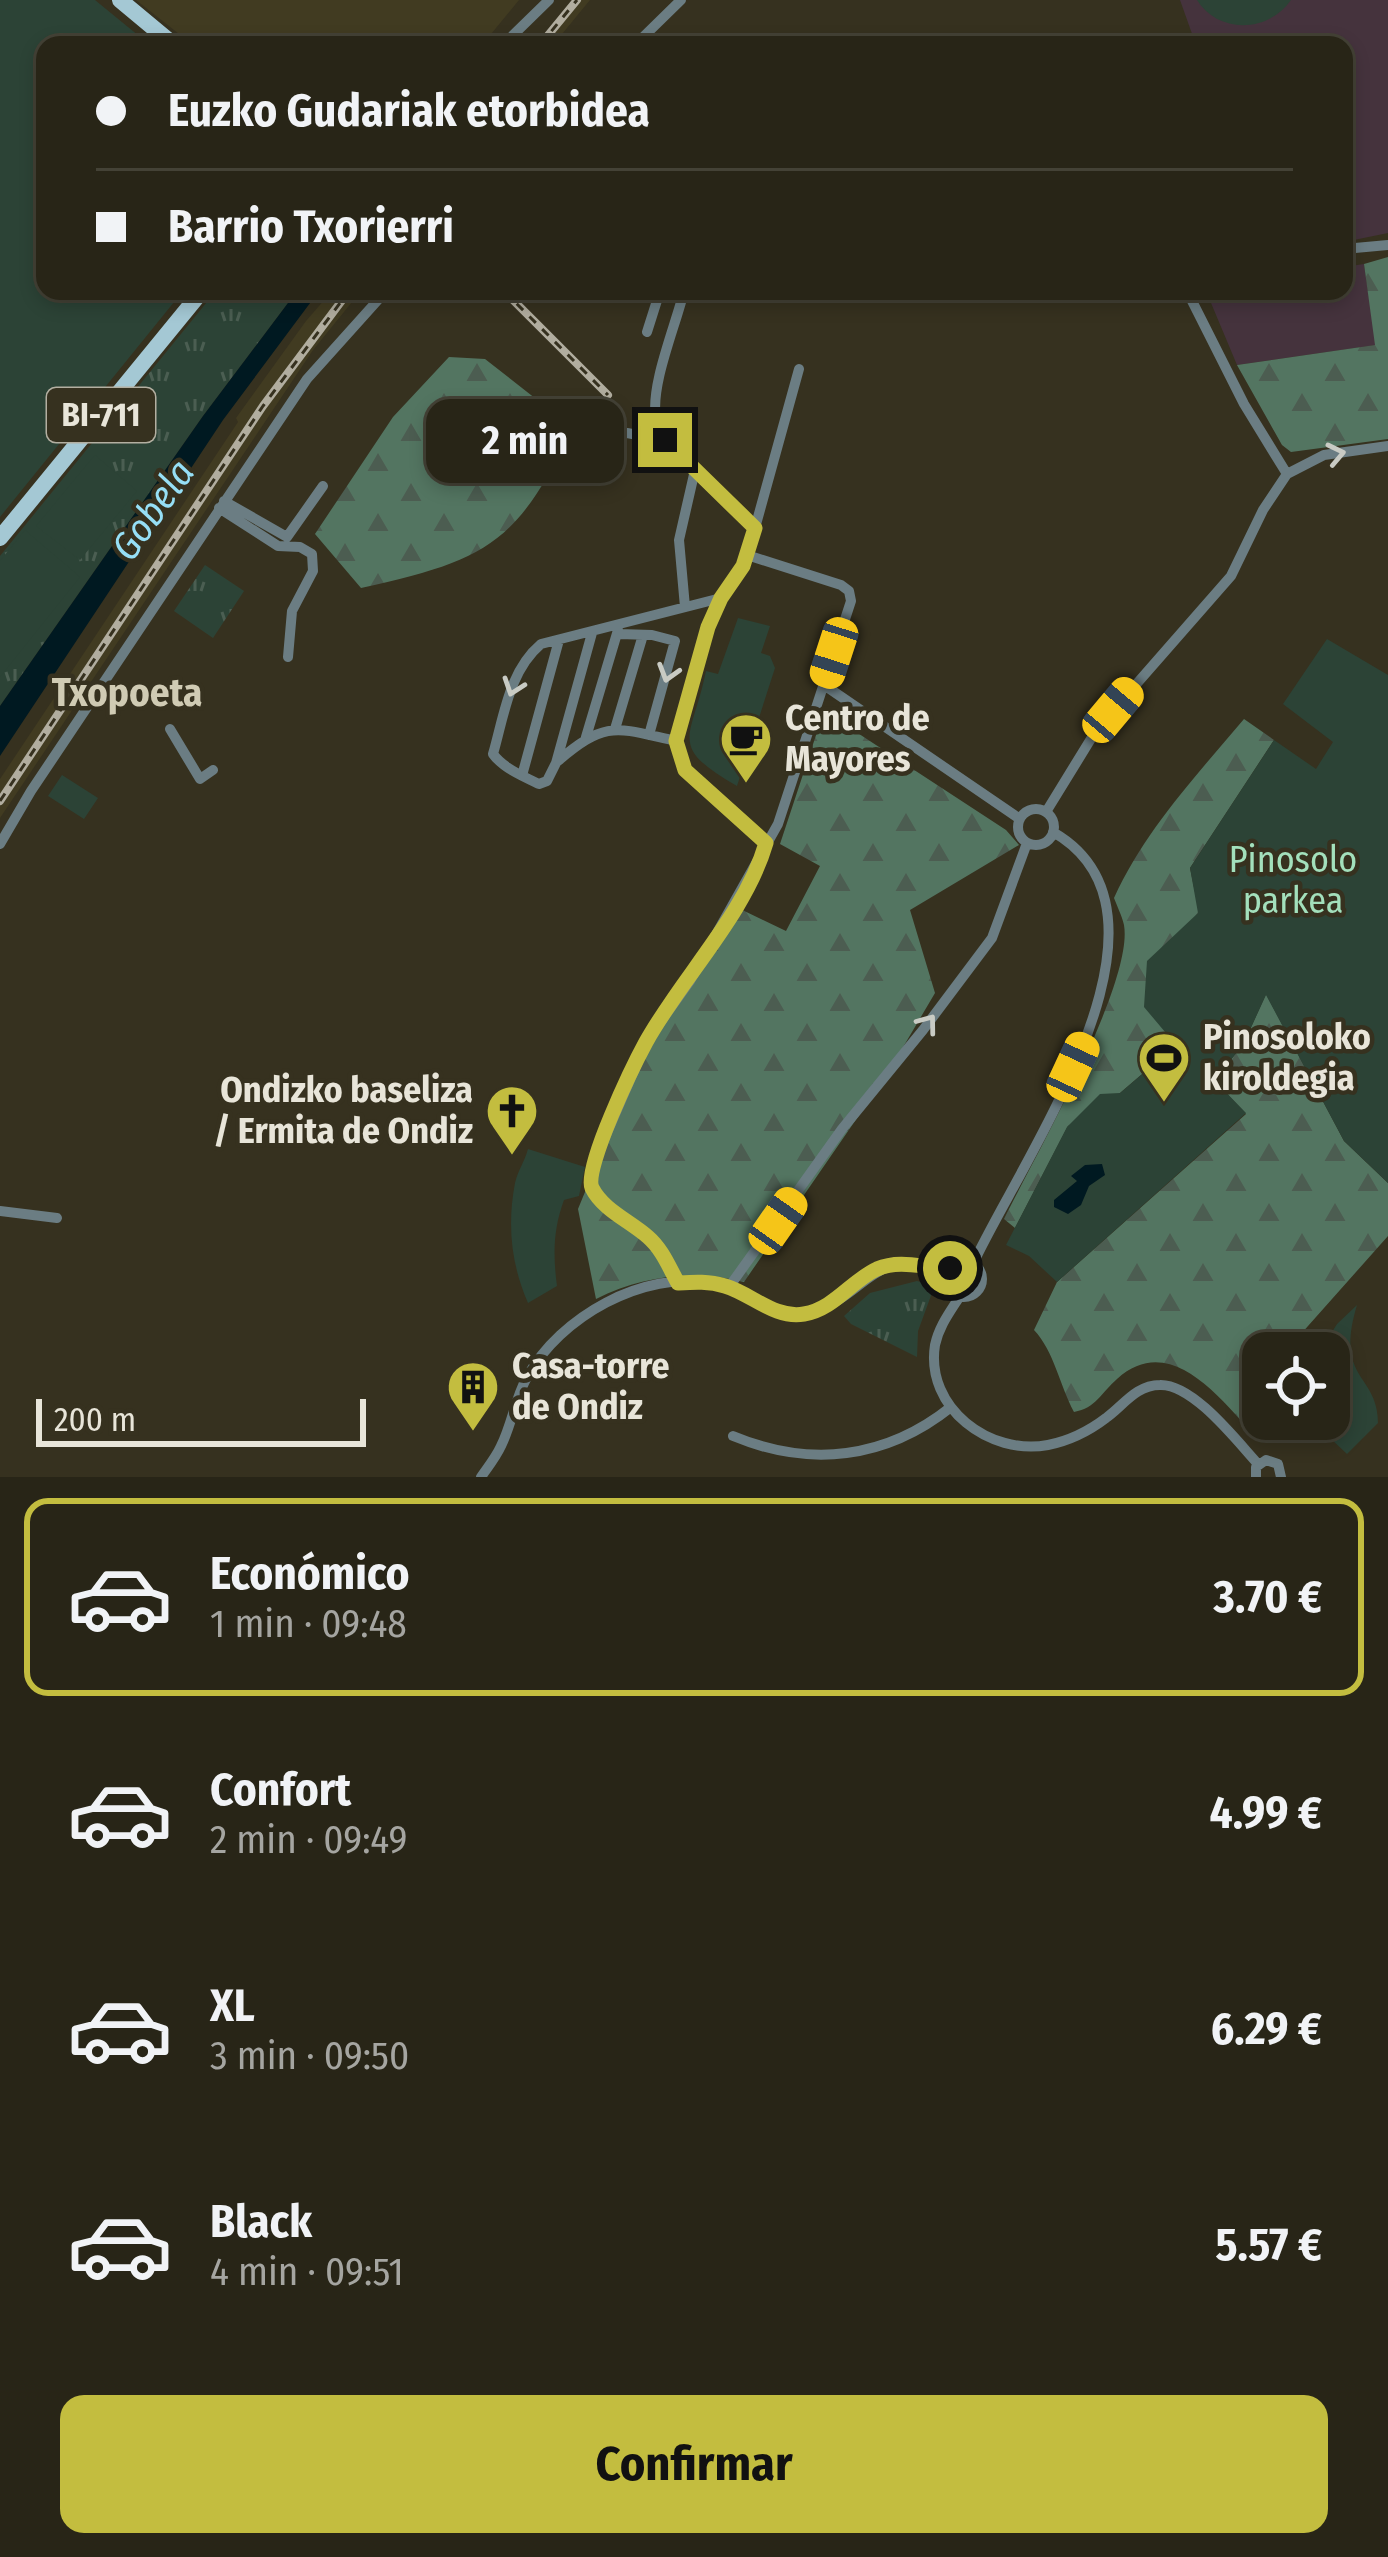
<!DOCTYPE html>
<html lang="es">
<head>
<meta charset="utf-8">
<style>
	:root { --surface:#282517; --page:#302d20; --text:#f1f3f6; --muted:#a5a5a1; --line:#444236; --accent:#c3bd3f }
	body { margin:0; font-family:"Fira Sans Condensed",sans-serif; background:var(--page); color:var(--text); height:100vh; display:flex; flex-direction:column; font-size:45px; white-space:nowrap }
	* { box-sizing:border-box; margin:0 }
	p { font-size:39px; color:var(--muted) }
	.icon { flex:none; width:66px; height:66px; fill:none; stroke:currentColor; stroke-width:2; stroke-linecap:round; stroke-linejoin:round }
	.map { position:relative; height:1477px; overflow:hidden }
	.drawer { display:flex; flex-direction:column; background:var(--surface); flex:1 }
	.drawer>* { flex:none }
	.guide { position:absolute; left:36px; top:36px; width:1317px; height:264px; border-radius:24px; box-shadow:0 6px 18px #0003,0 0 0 3px var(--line); display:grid; align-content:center; height:264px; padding:0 60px; background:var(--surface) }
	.fabs { position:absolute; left:1242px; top:1332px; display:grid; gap:24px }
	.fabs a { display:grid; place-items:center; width:108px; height:108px; border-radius:24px; background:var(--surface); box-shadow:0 6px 18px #0003,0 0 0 3px var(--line); font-size:60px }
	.scale { position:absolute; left:36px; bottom:30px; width:330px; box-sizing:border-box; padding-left:12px; border:6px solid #e8e5d9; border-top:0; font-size:33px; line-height:42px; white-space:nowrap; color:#e8e5d9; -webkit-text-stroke:9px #36311f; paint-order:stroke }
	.end { position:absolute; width:54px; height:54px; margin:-27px; border:15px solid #c3bd3f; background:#111; box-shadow:0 0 0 6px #111 }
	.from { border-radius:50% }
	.bubble { position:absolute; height:84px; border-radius:24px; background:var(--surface); box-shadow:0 6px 18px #0003,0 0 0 3px var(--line); font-size:39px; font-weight:700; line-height:84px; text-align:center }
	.car { position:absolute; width:36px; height:72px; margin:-36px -18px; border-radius:15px; box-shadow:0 0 9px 3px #0007; background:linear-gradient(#f5c518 24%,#345 0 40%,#f5c518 0 76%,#345 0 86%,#f5c518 0) }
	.guide b { display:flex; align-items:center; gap:42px; height:114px; font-size:45px }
	.guide b+b { border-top:3px solid var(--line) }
	.guide i { width:30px; height:30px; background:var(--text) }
	ul { padding:21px 0 0; list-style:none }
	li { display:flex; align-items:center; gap:36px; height:198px; margin:0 24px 18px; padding:0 36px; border:6px solid transparent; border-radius:24px }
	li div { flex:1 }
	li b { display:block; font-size:45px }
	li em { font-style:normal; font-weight:700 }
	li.active { border-color:var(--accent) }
	li>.icon { width:108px; height:108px; stroke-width:1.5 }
	.cta { display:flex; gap:24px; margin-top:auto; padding:24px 60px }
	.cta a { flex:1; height:138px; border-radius:24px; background:var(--accent); color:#111; font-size:48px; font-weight:700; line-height:138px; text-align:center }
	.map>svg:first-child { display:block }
	.built { fill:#413b21 }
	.education { fill:#45333d }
	.grass { fill:url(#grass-tufts) }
	.forest { fill:url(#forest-firs) }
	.park { fill:#2c4336 }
	.water { fill:#001921 }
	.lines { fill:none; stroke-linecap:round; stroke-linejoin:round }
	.street { stroke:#6b7d83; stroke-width:10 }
	.primary { stroke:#a4c8d4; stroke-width:16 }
	.rail-casing { stroke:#b1ad9f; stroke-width:8 }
	.rail { stroke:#36311f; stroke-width:3; stroke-dasharray:9; stroke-linecap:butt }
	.oneway { stroke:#c9cbc4 }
	.route { stroke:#c3bd3f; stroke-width:15 }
	.labels { text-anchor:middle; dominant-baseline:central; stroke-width:9; stroke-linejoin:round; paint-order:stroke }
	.shield { fill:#36311f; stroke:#b3afa1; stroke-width:3 }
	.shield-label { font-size:33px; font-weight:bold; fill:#e8e5d9 }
	.poi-label { font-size:36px; font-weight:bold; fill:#e8e5d9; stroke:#36311f; text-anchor:start }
	.park-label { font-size:36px; fill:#a3e0bc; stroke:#36311f }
	.water-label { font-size:39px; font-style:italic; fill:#96dff6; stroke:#36311f }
	.neighbourhood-label { font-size:39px; font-weight:bold; fill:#d0cbb4; stroke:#36311f }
</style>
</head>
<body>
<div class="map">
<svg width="1388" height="1477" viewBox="0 0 1388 1477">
	<defs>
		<pattern id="grass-tufts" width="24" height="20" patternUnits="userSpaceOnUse" patternTransform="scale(3)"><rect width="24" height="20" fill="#2c4336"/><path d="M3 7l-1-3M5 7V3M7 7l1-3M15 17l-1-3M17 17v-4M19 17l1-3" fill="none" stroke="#4b5e52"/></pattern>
		<pattern id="forest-firs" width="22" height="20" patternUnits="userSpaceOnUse" patternTransform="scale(3)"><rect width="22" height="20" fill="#537561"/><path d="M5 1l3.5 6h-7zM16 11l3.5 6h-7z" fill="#4c5d51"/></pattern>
	</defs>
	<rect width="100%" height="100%" fill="#36311f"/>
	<!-- built -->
	<path class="built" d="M136 0H519L482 45H193Z
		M573 0H590L553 45H536Z
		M332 291H361L313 350 0 818V779L238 422 236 418 306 321Z"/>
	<!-- education -->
	<path class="education" d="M1180 0H1388V233L1344 242V45H1196Z
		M1364 264 1376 345 1237 365 1206 291H1344V267Z"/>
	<!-- grass -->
	<path class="grass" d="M216 291H297L203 416 0 706V556Z
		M205 565 244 591 213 638 174 611Z
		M917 1281 931 1285 933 1290 918 1331 917 1357 851 1324 844 1316 870 1293Z"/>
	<!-- forest -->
	<path class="forest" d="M1388 257V439L1291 452 1282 445 1237 365 1375 345 1364 264Z
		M449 357 485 359 573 428C516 546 485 560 361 588L315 534 393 417Z
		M824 711 1006 830 1019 845 910 910 935 993 886 1076 744 1282C693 1269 642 1276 596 1299L578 1209 647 1041 734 906 786 931 820 866 780 844Z
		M1244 719 1274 740 1190 868 1199 912 1176 1045 1120 1093 1068 1126 1015 1228 1004 1219C1033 1160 1134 983 1124 925 1122 916 1117 906 1114 898 1145 830 1196 776 1244 719Z
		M1266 994 1344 1141 1388 1183V1236L1284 1353H1263V1419L1270 1421 1256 1437C1222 1401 1171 1330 1117 1379 1101 1393 1096 1408 1074 1412 1060 1386 1054 1351 1034 1330L1057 1282 1246 1114 1214 1080 1243 1045Z"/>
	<!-- park -->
	<path class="park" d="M0 0H95L150 45H45V291H183L0 517Z
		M1197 0H1291C1268 33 1218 34 1197 0Z
		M95 455 137 491 80 560 36 526Z
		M25 530 80 577 0 677V561Z
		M738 618 770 626 761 653 770 656 775 668 737 786C666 745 692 740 706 671L718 674Z
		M1327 639 1388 675V1183L1344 1141 1266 995 1243 1045 1214 1080 1246 1113 1057 1282 1029 1256 1006 1245 1067 1127 1100 1094 1120 1093 1176 1045 1144 1007 1147 961 1198 913 1190 868 1274 740 1316 769 1333 742 1283 704Z
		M62 775 98 798 84 819 48 796Z
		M528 1149 585 1167 579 1196 564 1200C553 1230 553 1255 557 1286L528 1303C511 1264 507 1225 515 1183 518 1170 524 1163 528 1149Z
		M1357 1305C1334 1381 1378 1373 1378 1423L1347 1454 1329 1437 1320 1419H1329V1353H1319L1337 1324Z"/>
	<!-- water -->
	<path class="water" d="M297 291H319L223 420 0 756V706L203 416Z
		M1102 1164 1105 1175 1089 1186 1081 1205 1068 1214 1054 1207V1200L1077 1181 1071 1176 1085 1165Z"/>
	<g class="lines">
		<!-- street -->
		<path class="street" d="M503 45 549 0
			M635 45 681 0
			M1344 249 1388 245
			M684 291C676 325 650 385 656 418 662 451 730 503 755 528L744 566 721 598 708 627 676 741 685 770 766 843
			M1187 291 1244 404 1287 474
			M647 332 660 291
			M627 433 665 440
			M224 501 287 537 323 486
			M219 508 278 546 300 547 312 554 313 571 292 611 288 657
			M755 528 799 369
			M685 607 679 540 695 470
			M592 633 556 763 547 781 539 784C524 777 503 768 493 754 504 716 509 671 541 644L721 598
			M619 634 652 635 675 641 649 735
			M824 685 1020 819
			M170 729 200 779 213 770
			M615 729 643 635
			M586 737 618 630
			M558 761C607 719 617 728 676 741
			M523 772 559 640
			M1018 827a18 18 0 1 1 36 0a18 18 0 1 1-36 0Z
			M1046 812 1097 729 1231 576 1263 510 1287 474 1324 455 1388 446
			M0 844 31 791 307 379 386 291
			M0 1211 57 1218
			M946 1279a18 18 0 1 1 36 0a18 18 0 1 1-36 0Z
			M973 1264C1019 1163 1198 915 1053 832
			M678 1283C670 1269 664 1253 653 1242 632 1220 589 1206 590 1172L647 1041 690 981 778 824 851 601 849 591 841 585 747 555
			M729 1287 842 1129 923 1030 992 938 1027 843
			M960 1296C950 1312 939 1326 935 1345 925 1408 990 1456 1048 1445 1068 1441 1089 1431 1106 1418 1123 1406 1136 1385 1160 1385 1193 1384 1236 1440 1258 1464
			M733 1436C810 1468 886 1459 951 1407
			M481 1477C488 1467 496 1457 501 1446 512 1424 515 1399 527 1377 560 1317 643 1270 713 1283 745 1289 772 1321 807 1313 869 1298 868 1244 949 1271
			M1256 1477V1467L1266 1460 1278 1464 1281 1477"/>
		<!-- primary -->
		<path class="primary" d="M120 0 174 45
			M0 538 202 291"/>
		<!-- rail casing -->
		<g class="rail-casing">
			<path id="rail" d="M540 45 577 0
				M504 291 608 395
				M0 801 263 406 349 291"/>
		</g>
		<!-- rail -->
		<use href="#rail" class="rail"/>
	</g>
	<!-- one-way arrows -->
	<defs><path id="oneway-chevron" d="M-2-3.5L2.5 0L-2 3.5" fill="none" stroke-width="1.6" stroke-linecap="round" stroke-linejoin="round" transform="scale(3)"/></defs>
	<g class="oneway">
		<use href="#oneway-chevron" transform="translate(1336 454) rotate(-12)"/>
		<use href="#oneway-chevron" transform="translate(668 673) rotate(107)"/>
		<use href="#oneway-chevron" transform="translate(513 687) rotate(109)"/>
		<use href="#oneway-chevron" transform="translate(928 1023) rotate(-53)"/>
	</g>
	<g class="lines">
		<!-- route -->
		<path class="route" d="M665 440 755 528 743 566 721 598 708 627 676 741 685 770 766 843C745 915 682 977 646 1042 634 1064 583 1169 592 1188 603 1210 630 1221 648 1237 662 1249 669 1267 678 1283 694 1282 709 1281 725 1286 752 1294 774 1319 804 1314 834 1309 851 1281 877 1269 903 1258 928 1270 950 1268"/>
	</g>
	<!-- icons -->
	<defs>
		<g id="cafe-pin" transform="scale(2.7)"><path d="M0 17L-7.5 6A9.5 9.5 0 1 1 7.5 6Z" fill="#c3bd3f" stroke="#36311f"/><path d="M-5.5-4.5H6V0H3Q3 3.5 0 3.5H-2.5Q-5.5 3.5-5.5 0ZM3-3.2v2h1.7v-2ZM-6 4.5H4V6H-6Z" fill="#111"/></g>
		<g id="stadium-pin" transform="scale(2.7)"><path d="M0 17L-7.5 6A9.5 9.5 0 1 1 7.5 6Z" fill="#c3bd3f" stroke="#36311f"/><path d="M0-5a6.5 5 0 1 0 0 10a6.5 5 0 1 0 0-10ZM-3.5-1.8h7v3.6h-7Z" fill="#111"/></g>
		<g id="church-pin" transform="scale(2.7)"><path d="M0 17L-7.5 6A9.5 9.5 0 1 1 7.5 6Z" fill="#c3bd3f" stroke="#36311f"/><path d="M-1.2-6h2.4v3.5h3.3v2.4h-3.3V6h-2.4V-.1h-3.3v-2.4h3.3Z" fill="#111"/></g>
		<g id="building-pin" transform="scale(2.7)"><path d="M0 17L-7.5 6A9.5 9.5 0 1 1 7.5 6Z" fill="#c3bd3f" stroke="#36311f"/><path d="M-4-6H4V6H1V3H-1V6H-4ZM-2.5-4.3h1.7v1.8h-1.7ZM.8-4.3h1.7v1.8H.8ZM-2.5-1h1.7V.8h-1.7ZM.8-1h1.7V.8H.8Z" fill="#111"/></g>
	</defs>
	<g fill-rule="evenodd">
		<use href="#cafe-pin" x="746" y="739"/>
		<use href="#stadium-pin" x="1164" y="1058"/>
		<use href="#church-pin" x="512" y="1111"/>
		<use href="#building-pin" x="473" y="1387"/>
	</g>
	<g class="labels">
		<!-- shield labels -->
		<rect class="shield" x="47" y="388" width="108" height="54" rx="9"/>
		<g class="shield-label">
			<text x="101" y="415">BI-711</text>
		</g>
		<!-- poi labels -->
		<g class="poi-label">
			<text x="785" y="718">Centro de<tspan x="785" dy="41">Mayores</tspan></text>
			<text x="1203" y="1037">Pinosoloko<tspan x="1203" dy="41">kiroldegia</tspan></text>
			<text x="473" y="1090" text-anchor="end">Ondizko baseliza<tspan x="473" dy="41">/ Ermita de Ondiz</tspan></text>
			<text x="512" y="1366">Casa-torre<tspan x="512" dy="41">de Ondiz</tspan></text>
		</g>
		<!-- park labels -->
		<g class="park-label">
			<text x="1293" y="860">Pinosolo<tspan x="1293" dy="41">parkea</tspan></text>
		</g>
		<!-- water labels -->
		<g class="water-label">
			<text transform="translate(153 510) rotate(-55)">Gobela</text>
		</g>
		<!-- neighbourhood labels -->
		<g class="neighbourhood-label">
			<text x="127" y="693">Txopoeta</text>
		</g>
	</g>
</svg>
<div class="fabs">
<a><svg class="icon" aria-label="locate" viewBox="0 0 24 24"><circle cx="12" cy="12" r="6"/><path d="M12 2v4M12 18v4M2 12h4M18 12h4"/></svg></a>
</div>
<div class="scale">200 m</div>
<i class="end from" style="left:950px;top:1268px"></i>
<i class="end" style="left:665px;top:440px"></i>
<div class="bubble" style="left:426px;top:399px;width:198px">2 min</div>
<i class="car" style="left:834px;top:653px;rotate:198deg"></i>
<i class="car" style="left:1113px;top:710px;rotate:40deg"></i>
<i class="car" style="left:1073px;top:1067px;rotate:25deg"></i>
<i class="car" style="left:778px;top:1221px;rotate:35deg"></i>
<div class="guide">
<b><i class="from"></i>Euzko Gudariak etorbidea</b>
<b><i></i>Barrio Txorierri</b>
</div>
</div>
<section class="drawer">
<ul>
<li class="active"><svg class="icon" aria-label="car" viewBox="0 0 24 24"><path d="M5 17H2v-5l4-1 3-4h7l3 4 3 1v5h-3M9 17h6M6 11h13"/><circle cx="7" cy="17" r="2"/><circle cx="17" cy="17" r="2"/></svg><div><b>Económico</b><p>1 min · 09:48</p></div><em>3.70 €</em></li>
<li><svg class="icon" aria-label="car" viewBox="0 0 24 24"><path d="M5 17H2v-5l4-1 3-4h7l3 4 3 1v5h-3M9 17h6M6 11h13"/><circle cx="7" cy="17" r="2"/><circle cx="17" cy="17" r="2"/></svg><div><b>Confort</b><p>2 min · 09:49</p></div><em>4.99 €</em></li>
<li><svg class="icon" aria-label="car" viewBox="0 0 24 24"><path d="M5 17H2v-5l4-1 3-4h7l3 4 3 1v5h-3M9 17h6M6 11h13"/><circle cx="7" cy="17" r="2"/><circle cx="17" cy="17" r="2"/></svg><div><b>XL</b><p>3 min · 09:50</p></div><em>6.29 €</em></li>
<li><svg class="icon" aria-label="car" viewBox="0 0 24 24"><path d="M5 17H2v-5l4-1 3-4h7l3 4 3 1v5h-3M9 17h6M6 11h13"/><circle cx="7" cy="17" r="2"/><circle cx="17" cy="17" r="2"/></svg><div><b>Black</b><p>4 min · 09:51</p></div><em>5.57 €</em></li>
</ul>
<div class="cta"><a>Confirmar</a></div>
</section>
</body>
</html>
